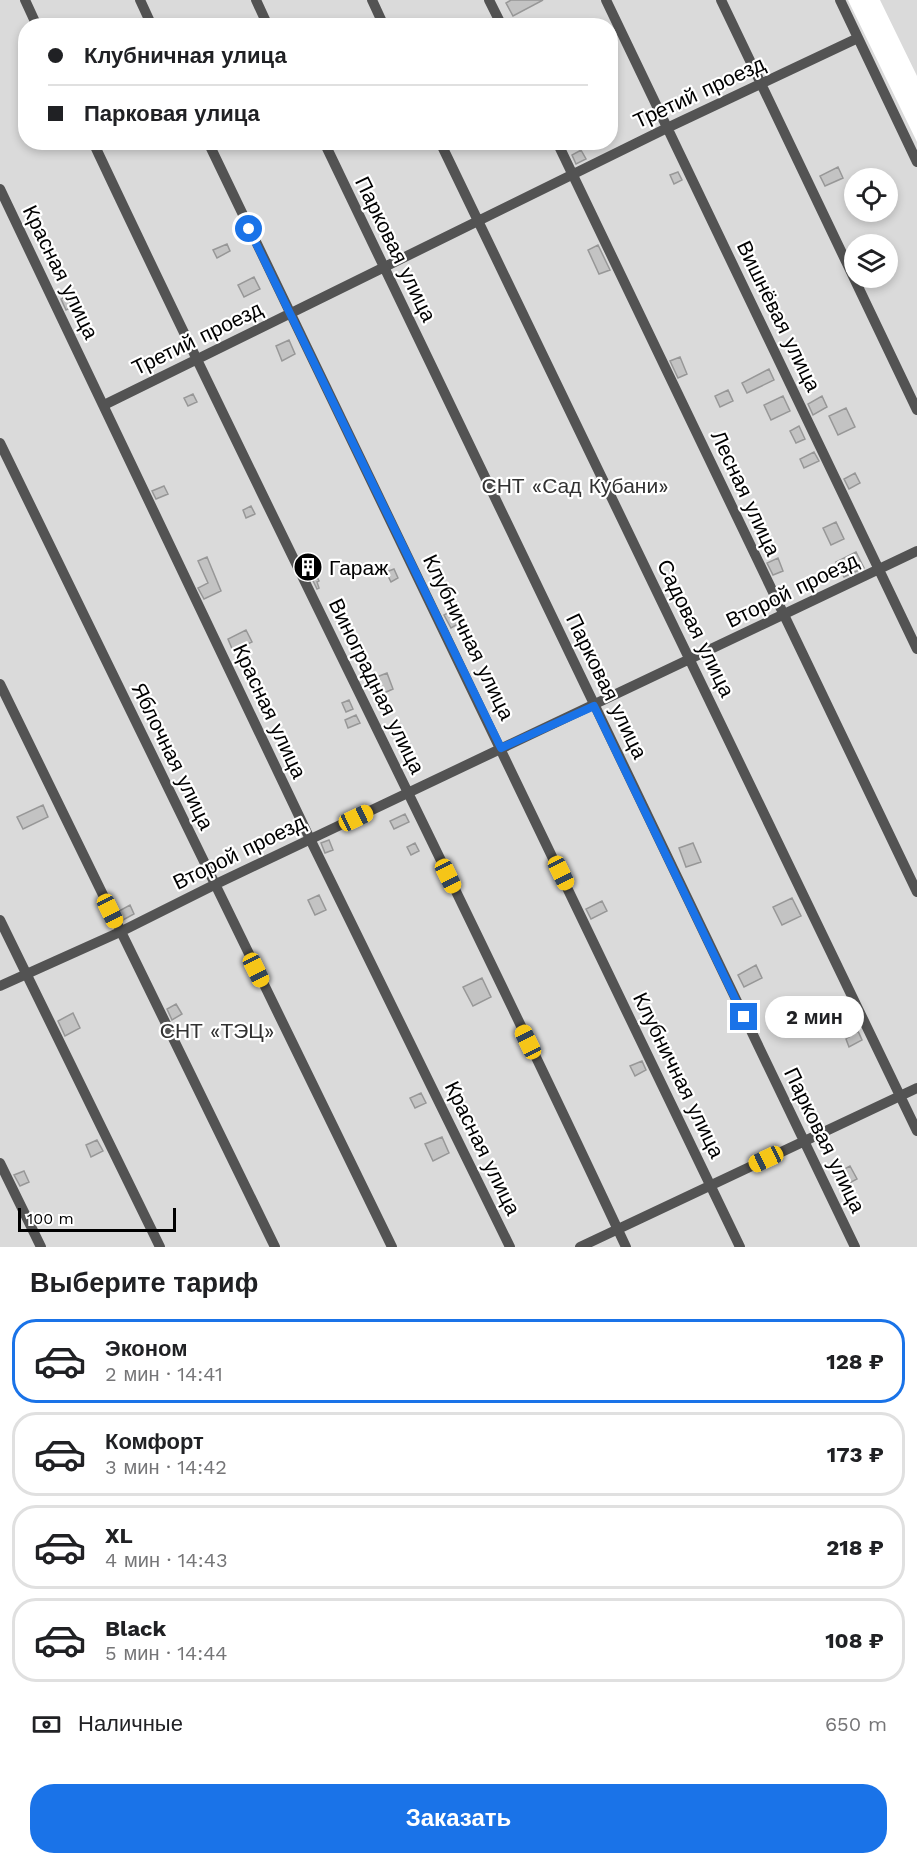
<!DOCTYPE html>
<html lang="ru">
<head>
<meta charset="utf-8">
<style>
	:root { --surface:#fff; --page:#f6f6f6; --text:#202124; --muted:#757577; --line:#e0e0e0; --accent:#1a73e8 }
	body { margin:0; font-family:"Work Sans",sans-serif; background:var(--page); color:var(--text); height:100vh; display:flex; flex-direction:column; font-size:22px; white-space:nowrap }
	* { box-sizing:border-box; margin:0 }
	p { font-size:20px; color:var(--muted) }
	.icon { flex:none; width:33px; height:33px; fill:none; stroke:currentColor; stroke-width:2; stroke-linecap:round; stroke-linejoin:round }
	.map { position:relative; height:1247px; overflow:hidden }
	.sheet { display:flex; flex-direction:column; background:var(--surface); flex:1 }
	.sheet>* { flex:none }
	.banner { position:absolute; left:18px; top:18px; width:600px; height:132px; border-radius:24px; box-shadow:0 3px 9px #0003; display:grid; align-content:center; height:132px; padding:0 30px; background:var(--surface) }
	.controls { position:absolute; left:844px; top:168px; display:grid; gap:12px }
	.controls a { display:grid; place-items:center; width:54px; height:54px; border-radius:50%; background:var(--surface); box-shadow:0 3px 9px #0003; font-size:30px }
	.scale { position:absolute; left:18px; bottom:15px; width:158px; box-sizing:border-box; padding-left:6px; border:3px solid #000; border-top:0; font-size:16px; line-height:21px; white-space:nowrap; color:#000; -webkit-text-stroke:4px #fff; paint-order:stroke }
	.end { position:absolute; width:27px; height:27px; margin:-14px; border:8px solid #1a73e8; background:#fff; box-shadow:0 0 0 3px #fff }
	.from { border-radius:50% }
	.bubble { position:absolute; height:42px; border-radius:21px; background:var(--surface); box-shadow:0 3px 9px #0003; font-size:20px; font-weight:700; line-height:42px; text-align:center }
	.car { position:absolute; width:18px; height:36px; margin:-18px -9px; border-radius:8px; box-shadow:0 0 4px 2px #0007; background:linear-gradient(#f5c518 24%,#345 0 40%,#f5c518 0 76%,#345 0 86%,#f5c518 0) }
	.banner b { display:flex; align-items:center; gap:21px; height:57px; font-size:22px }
	.banner b+b { border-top:2px solid var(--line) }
	.banner i { width:15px; height:15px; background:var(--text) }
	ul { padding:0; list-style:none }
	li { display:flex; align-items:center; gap:18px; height:84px; margin:0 12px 9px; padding:0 18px; border:3px solid var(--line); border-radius:24px }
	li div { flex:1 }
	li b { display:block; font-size:22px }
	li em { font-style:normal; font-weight:700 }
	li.selected { border-color:var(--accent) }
	li>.icon { width:54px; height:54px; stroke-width:1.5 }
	h2 { padding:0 30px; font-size:27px; line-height:72px }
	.pay { display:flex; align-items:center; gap:15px; height:66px; padding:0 30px; font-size:22px }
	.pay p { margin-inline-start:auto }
	.button { display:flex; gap:12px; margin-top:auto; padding:12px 30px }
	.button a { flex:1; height:69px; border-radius:24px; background:var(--accent); color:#fff; font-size:24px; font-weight:700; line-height:69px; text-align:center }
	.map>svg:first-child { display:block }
	.green { fill:#dadada; fill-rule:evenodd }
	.building { fill:#c3c3c3; stroke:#979797; stroke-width:1.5 }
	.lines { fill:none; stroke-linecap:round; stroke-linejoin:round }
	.street { stroke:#535353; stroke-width:10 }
	.route { stroke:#1a73e8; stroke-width:8 }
	.labels { text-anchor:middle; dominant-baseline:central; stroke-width:4.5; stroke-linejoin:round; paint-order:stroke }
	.street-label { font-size:21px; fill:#000; stroke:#fff }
	.park-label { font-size:21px; fill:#313131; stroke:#fff }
	.poi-label { font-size:21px; fill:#000; stroke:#fff; text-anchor:start }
</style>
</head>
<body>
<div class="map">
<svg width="917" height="1247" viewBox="0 0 917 1247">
	<rect width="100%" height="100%" fill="#fff"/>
	<!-- green -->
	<path class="green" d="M0 0H848L917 142V1247H0ZM26 26H610V142H26ZM855 178H888V212H855ZM855 244H888V278H855Z
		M880 0H917V76Z"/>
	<!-- building -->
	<path class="building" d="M511 0H543L513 16 506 3Z
		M581 150 586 159 576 164 572 155Z
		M838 167 843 178 825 186 820 176Z
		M678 172 682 180 674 184 670 175Z
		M227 244 230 251 217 258 213 250Z
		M598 245 610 270 599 274 588 250Z
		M254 277 260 289 244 297 238 285Z
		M67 296 72 307 66 310 61 299Z
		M289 340 295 354 282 361 276 346Z
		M680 357 687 374 678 378 670 361Z
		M769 369 774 380 747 393 742 383Z
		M728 390 733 401 720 407 715 396Z
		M193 394 197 402 188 406 184 398Z
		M783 396 790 411 771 420 764 405Z
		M822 396 827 407 813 415 808 404Z
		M846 408 855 427 838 435 829 416Z
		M799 426 805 439 796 443 790 431Z
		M814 452 819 461 804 468 800 459Z
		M855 473 860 483 849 489 844 479Z
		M164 486 168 494 156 499 152 491Z
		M251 506 255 514 246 518 243 510Z
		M836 522 844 539 831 545 823 528Z
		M856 552 864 568 844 577 836 562Z
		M207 557 221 591 204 599 198 588 208 583 198 561Z
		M778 558 783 571 773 575 767 563Z
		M315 559 319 568 314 570 319 581 317 582 319 588 317 589 305 564Z
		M394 569 398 578 391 582 386 572Z
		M451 611 458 624 451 628 444 615Z
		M246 630 252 642 233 651 228 639Z
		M387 673 393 689 375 697 369 680Z
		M349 700 353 709 346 712 342 703Z
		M356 715 360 723 348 728 345 720Z
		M43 805 48 817 23 829 17 817Z
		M405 814 409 822 394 829 390 821Z
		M329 840 333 850 325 853 321 843Z
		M415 843 419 851 411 855 407 847Z
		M693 843 701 862 686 867 679 848Z
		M319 895 326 910 315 915 308 900Z
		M792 898 801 916 782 925 773 907Z
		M602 901 607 911 591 919 586 909Z
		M130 905 134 914 123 920 119 911Z
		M756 965 762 978 744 987 738 975Z
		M482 978 491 997 473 1006 463 987Z
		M176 1004 182 1014 172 1020 167 1009Z
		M73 1013 80 1028 65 1036 58 1021Z
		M858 1031 862 1040 849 1047 846 1039Z
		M642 1061 646 1070 635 1076 630 1066Z
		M421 1093 426 1103 415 1108 410 1098Z
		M442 1137 449 1153 433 1161 425 1144Z
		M97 1140 103 1151 91 1157 86 1145Z
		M850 1166 857 1179 842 1187 835 1174Z
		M24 1171 29 1182 20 1186 14 1175Z"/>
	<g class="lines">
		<!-- street -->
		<path class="street" d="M25 0 37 26
			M140 0 152 26
			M256 0 268 26
			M372 0 384 26
			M489 0 502 26
			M606 0 917 649
			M721 0 917 410
			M840 0 917 162
			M93 142C267 512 453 876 626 1247
			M208 142 740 1247
			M324 142 855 1247
			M440 142 917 1131
			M557 142 917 892
			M0 189 310 839 510 1247
			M104 405 667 128 858 38
			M0 443 392 1247
			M0 684 275 1247
			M0 920 160 1247
			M0 986 120 932 214 885 917 551
			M0 1163 41 1247
			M580 1247 917 1088"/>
	</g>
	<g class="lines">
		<!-- route -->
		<path class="route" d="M249 229 501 748 594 706 744 1017"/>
	</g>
	<!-- icons -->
	<defs>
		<g id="building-disc" transform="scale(1.5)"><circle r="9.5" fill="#000" stroke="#fff"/><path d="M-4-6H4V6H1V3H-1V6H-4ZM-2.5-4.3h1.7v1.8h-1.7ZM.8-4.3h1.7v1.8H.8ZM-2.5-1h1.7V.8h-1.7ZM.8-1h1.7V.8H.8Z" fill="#fff"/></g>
	</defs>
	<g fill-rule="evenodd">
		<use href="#building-disc" x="308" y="567"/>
	</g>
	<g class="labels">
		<!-- street labels -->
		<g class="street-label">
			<text transform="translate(699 92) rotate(-25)">Третий проезд</text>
			<text transform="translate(396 249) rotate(64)">Парковая улица</text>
			<text transform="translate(61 272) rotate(64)">Красная улица</text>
			<text transform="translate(779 316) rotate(64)">Вишнёвая улица</text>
			<text transform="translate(197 338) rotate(-26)">Третий проезд</text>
			<text transform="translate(746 493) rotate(65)">Лесная улица</text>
			<text transform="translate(792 590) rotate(-26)">Второй проезд</text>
			<text transform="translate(696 628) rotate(64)">Садовая улица</text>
			<text transform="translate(469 637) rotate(64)">Клубничная улица</text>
			<text transform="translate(377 686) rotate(64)">Виноградная улица</text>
			<text transform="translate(607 686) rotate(64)">Парковая улица</text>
			<text transform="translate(270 711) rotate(65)">Красная улица</text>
			<text transform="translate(173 756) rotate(64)">Яблочная улица</text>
			<text transform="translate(239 852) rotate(-26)">Второй проезд</text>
			<text transform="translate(679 1075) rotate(64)">Клубничная улица</text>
			<text transform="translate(825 1140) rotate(64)">Парковая улица</text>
			<text transform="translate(483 1148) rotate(64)">Красная улица</text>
		</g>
		<!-- park labels -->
		<g class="park-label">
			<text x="575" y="485">СНТ «Сад Кубани»</text>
			<text x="217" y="1030">СНТ «ТЭЦ»</text>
		</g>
		<!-- poi labels -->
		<g class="poi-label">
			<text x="329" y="567">Гараж</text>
		</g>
	</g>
</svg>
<div class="controls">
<a><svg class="icon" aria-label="locate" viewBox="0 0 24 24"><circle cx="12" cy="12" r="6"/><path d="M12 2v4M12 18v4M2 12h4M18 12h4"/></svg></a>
<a><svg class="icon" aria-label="layers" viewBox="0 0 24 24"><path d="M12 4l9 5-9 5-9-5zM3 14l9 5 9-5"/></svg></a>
</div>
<div class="scale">100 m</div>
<i class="end from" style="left:249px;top:229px"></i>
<i class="end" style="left:744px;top:1017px"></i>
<div class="bubble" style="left:765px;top:996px;width:99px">2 мин</div>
<i class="car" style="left:356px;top:818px;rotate:65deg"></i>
<i class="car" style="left:561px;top:873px;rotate:154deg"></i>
<i class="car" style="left:448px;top:876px;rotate:154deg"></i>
<i class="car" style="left:110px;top:911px;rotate:154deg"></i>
<i class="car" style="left:256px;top:970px;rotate:154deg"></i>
<i class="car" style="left:528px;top:1042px;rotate:334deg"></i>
<i class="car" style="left:766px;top:1159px;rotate:245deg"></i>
<div class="banner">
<b><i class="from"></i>Клубничная улица</b>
<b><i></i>Парковая улица</b>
</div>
</div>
<section class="sheet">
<h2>Выберите тариф</h2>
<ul>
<li class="selected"><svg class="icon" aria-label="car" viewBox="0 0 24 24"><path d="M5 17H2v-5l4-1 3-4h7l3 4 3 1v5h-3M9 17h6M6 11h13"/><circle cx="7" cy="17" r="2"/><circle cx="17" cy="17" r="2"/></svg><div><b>Эконом</b><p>2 мин · 14:41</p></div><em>128 ₽</em></li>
<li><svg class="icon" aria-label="car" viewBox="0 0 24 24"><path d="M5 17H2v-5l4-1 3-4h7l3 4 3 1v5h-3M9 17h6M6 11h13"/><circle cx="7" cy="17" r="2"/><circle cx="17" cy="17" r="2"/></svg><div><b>Комфорт</b><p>3 мин · 14:42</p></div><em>173 ₽</em></li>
<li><svg class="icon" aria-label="car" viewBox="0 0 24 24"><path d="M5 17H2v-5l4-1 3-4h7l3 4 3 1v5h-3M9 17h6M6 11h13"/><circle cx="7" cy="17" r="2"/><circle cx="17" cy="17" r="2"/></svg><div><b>XL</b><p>4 мин · 14:43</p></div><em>218 ₽</em></li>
<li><svg class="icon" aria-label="car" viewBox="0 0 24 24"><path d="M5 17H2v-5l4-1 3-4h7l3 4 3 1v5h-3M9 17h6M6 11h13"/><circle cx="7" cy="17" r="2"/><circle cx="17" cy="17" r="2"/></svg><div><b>Black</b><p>5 мин · 14:44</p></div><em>108 ₽</em></li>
</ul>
<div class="pay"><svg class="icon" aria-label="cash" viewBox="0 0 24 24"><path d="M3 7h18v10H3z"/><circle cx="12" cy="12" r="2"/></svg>Наличные<p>650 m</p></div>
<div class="button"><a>Заказать</a></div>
</section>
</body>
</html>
